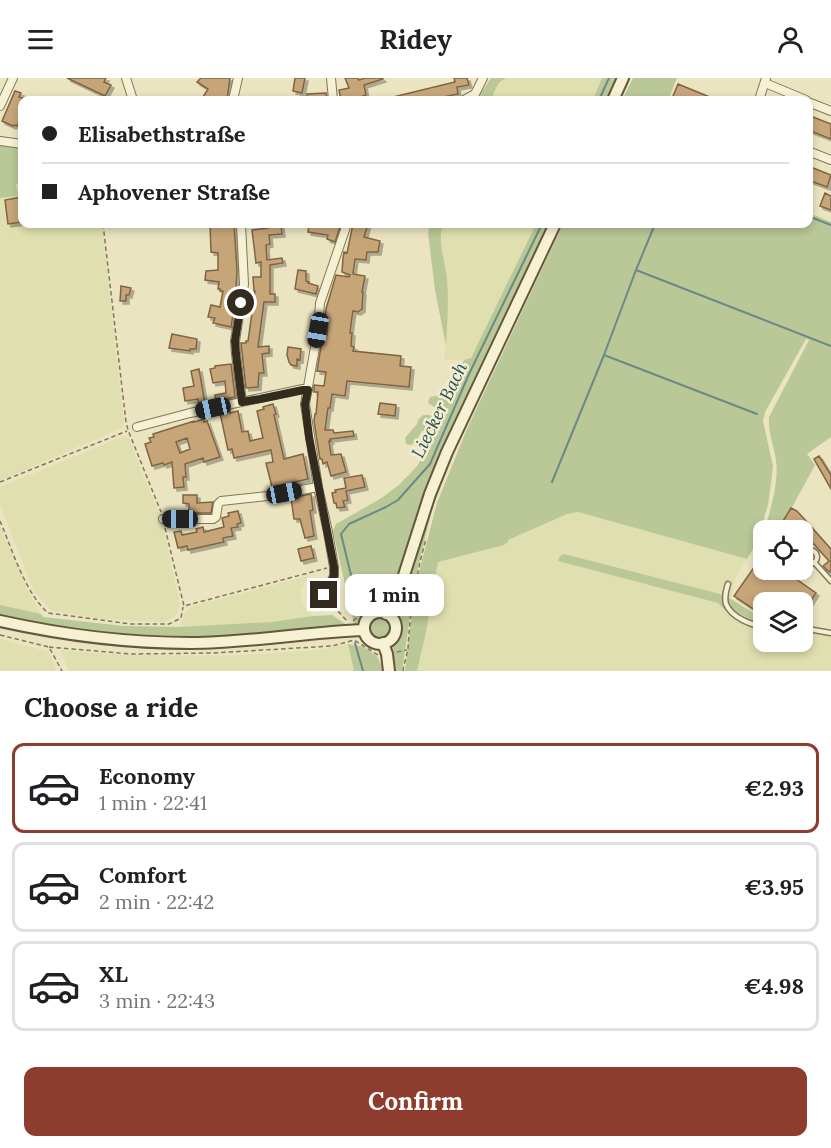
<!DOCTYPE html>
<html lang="en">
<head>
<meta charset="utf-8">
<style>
	:root { --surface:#fff; --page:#f2f2f2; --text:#202124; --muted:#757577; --line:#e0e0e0; --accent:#8d3c2e }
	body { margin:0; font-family:Lora,serif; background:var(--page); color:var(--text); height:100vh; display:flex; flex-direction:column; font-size:22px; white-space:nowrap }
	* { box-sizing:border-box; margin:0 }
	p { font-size:20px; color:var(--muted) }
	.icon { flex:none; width:33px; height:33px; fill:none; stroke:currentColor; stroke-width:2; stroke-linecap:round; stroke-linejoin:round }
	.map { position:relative; height:593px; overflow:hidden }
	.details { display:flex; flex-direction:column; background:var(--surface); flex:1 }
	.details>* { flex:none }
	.hud { position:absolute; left:18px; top:18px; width:795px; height:132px; border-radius:12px; box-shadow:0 3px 9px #0003; display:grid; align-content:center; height:132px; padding:0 24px; background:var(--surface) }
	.fabs { position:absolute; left:753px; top:442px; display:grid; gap:12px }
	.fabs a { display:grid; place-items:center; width:60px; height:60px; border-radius:12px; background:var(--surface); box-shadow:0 3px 9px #0003; font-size:30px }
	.end { position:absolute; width:27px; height:27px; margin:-14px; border:8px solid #332b1d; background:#fff; box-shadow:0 0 0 3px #fff }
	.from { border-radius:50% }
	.bubble { position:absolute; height:42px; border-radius:12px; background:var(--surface); box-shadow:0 3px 9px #0003; font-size:20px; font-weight:700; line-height:42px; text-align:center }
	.car { position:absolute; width:18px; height:36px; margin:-18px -9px; border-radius:8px; box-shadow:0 0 4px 2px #0007; background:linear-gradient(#222 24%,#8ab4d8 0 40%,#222 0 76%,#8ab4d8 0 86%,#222 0) }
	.hud b { display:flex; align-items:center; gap:21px; height:57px; font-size:22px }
	.hud b+b { border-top:2px solid var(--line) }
	.hud i { width:15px; height:15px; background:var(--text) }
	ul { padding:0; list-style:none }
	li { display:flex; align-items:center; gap:18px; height:90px; margin:0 12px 9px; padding:0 12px; border:3px solid var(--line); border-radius:12px }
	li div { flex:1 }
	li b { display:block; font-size:22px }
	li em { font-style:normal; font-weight:700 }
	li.selected { border-color:var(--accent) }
	li>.icon { width:54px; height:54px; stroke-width:1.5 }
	h2 { padding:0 24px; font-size:27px; line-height:72px }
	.primary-button { display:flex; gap:12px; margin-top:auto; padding:12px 24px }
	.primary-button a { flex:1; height:69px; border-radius:12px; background:var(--accent); color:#fff; font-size:24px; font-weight:700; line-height:69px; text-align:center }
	header { display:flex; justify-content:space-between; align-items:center; height:78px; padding:0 24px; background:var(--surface); font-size:27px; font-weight:700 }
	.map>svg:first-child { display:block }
	.farmland { fill:#dfdfaf }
	.green { fill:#bac796 }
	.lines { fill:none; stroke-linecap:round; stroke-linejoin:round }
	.stream { stroke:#6b8a87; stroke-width:2 }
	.building { fill:#c6a579; stroke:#806441; stroke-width:1.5; fill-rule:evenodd; filter:url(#shadow) }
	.service-casing { stroke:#83765a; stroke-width:7 }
	.minor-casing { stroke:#83765a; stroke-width:10 }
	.secondary-casing { stroke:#64573d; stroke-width:14 }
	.path { stroke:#83765a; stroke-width:1.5; stroke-dasharray:4.5 3; stroke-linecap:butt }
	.service { stroke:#f6f1d3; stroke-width:4 }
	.minor { stroke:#f6f1d3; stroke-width:8 }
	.secondary { stroke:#f6f1d3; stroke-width:10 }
	.route { stroke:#332b1d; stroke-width:8 }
	.labels { text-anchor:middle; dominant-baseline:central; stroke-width:5; stroke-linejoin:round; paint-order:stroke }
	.water-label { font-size:18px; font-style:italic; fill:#2d4f52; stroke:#f2eed0 }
</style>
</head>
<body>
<header><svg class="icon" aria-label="menu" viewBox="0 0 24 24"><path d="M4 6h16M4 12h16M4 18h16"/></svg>Ridey<svg class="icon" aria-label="person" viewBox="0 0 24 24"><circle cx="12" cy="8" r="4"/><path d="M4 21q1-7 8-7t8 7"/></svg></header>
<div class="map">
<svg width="831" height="593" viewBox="0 0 831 593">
	<defs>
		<filter id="shadow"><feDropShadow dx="3" dy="3" stdDeviation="0" flood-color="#0004"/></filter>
	</defs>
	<rect width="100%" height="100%" fill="#eae4c1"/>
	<!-- farmland -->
	<path class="farmland" d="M505 0H602L593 22H492L494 13 499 5Z
		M22 105V146H102L124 345 121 350 0 403V120L17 118 16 106Z
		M443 146H536L471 280 464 282H444L446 268 447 215V200L441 173V151Z
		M125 358 129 361 162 444 180 527 176 538 164 544 103 541 52 533 33 512 0 426V409Z
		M578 434 747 481 735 500 731 521 720 516 564 476 559 483 718 525 736 541 748 547 763 552 764 564H802L803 555 831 557V593H417L426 554 438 484 504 467 508 462 567 436Z
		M0 447 26 509 41 536 0 527Z
		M309 498 300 512 303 527 313 538 272 544 180 549 185 535 193 528Z
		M0 561 49 574 57 593H0Z
		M348 566 354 593H69L60 572 119 577 226 578 318 572Z"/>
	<!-- green -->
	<path class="green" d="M491 0H506C497 4 494 13 492 22H475L478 20Z
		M602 0H616L606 22H593Z
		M633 0H677L668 22H622Z
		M0 67 22 70V105L16 106 18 118 0 120Z
		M809 135 831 144V359L807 376 815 387 779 453H765C770 430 779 406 776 382 774 368 768 354 769 339L809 262 806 261 765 334 763 343 773 388 771 406 768 427 756 466 747 481 578 434 567 436 508 462V464L504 467 438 484 426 554 417 593H405L411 543 418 498 437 425 467 351 563 146H808Z
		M430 146H443C437 164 445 183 447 201 449 223 447 246 446 268L435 212 428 155Z
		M536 146H549L447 363 399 499 382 531C368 534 366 541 354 546L333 453 336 446 380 421 399 407 418 387 430 362 429 355 425 352 422 353 415 365 410 367 406 366 405 360 417 346 418 342 423 337H430L433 340H437L439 337V332L428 325 430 319 441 317 451 318 456 305V298L464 282 471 280Z
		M558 146H560L476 323 452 379 432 431 416 498 402 593H396C395 585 393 576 393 568 394 559 394 566 398 559 402 552 399 543 395 535L412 496 430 429 451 375Z
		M564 476 720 516 731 521 763 541V548C748 544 741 531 726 533L718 525 558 483 560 478Z
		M0 527 41 536 43 539 123 548 180 549 272 544 313 538 332 537 347 547C296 552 246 559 196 559 130 560 65 551 0 538Z
		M369 550a11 11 0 1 1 22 0a11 11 0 1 1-22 0Z
		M348 566 364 569 377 578 384 593H354Z"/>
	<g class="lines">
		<!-- stream -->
		<path class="stream" d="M599 22 609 0
			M808 138 831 147
			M655 146 636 192 831 268
			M636 192 604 277 757 336
			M552 404 604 277
			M360 534 341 456 349 446 386 429 398 422 430 386 469 296 542 146
			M355 565 363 593"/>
	</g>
	<!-- building -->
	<path class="building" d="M67 0H106L104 4 111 7 105 18Z
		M201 0H230L227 22H201L208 11 197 4Z
		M295 0H305L302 15 293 13Z
		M345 0H358L359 2 365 0H382L383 1 364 7 366 17 363 18 364 22H341L339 12 349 10Z
		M454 0H467L469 7 457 9 458 16 429 22H390L389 20 455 4Z
		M678 6 717 22H685L673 18Z
		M15 13 21 15 19 19 22 20V36L17 48 14 47 13 48 2 43Z
		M326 15 327 22H307V16Z
		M808 37 831 46V61L808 52Z
		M808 88 831 97 827 109 808 102Z
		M825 115 831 118V132L820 128Z
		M22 119V144L8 146 5 122Z
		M210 146H234L237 192 236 209H237L231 249 213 245 215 240 208 239 211 227 220 229 223 213H220V211H218L219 204 205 202 206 193 218 192V175L211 174Z
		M268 146H281L282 156 269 157 270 166 266 167 267 182 282 180 283 185 270 187V216H275V224H264L258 269 269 268V275L262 276 264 295H259L258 309 246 310 241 265H246V263H248L255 213H254L253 199H261V184L256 185 252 152 268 150Z
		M309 146H341L335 164 327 161 328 157 308 154Z
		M353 146H368L364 159 380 163 378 174H367L366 182 355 181 353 196 365 198 362 214H363L362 231 358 234 353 233 352 239 350 255H352L351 268 354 269 353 273 401 278 400 288 411 289 409 309 347 303 345 318 332 316 330 330H328L325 352H333L334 355 353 353 354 358 330 361 331 363H329L331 377 341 376 346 394 331 398 327 384 323 386 322 381H320L314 343 315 336H316L318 314H314V307L324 308 326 294 317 293 323 257H327L328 245 325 244 326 231 336 197 349 199 350 197 342 194 343 180 344 174 347 175Z
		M298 192 306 193V203L309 204 308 205 318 208 316 216 295 211Z
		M121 208 131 210 129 217H126V223H120Z
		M172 256 197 261 196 271H190V273L169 270Z
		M288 269 301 271 300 282 297 281V288L291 287 289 284 287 277Z
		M231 286 235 319 216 323 215 317 226 315 225 303 213 305 210 291 215 290V288Z
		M199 291 205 326 199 327 198 321 185 323 183 310 194 308 191 293Z
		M380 325 396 327 395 338 378 336Z
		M273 326 276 336 274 337 284 381 303 376 308 401 272 409 266 385 273 384 271 372 234 380 232 371 228 372 220 335 230 333V335L238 333 242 354 248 353 250 363 263 360 257 333 264 331 263 329Z
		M204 341V344L207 343 220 379 204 384 203 380 185 386 186 399H183L184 409 174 410 172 384 164 387 163 385 152 388 145 366 151 364 149 360 154 359 153 356 194 343V344ZM187 360 190 371 180 375 176 364Z
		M819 378 831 397V411L814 381Z
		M362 397 365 409 346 413 348 422 343 423 345 429 337 430 336 425H334L332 415 336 414 335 412 346 410 344 400Z
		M311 416 313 432 310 433 314 458 305 460 300 441H294L291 420Z
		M183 417H197V425L213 424 211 435H189V426L183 425Z
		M791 430 797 433 831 471V492L829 494 823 488 829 483 802 453H777Z
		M238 433 241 445 237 446 238 449 231 450 233 458 223 460 224 464 188 472 187 468 178 470 174 454 181 453 182 457 197 454 196 451 203 449 204 454 224 449 222 440 229 438 228 435Z
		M311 468 314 480 301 483 298 471Z
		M764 475V492H783L816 515 807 529 802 525 790 518 785 525H764V538L734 518Z"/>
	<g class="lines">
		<!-- service casing -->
		<g class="service-casing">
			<path id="service" d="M803 479a7 7 0 1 1 14 0a7 7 0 1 1-14 0Z
				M814 484 831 503
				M728 506C726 512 724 519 726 526 731 539 751 547 764 549
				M802 550 831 555"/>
		</g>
		<!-- minor casing -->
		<g class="minor-casing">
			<path id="minor" d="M126 0 133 22
				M331 0 333 22
				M765 5 806 22
				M233 22 238 0
				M464 22 475 16 483 0
				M759 22 766 0
				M808 24 831 33
				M0 28 13 0
				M0 63 22 66
				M808 73 831 82
				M241 146 244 206 235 263 236 276 242 324
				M137 349 190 335 303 311 308 312
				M163 441H213L216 439 218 426 221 423 267 418 318 409
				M324 517 334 498V489L328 454 318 409 305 326 318 252 320 225 347 146"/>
		</g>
		<!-- secondary casing -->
		<g class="secondary-casing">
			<path id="secondary" d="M613 22 623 0
				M364 550a16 16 0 1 1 32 0a16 16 0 1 1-32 0Z
				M386 536 393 527 398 516 430 416 447 374 555 146
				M0 543C63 557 126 565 191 565 249 565 307 554 364 552
				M383 565 387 576 389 593"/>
		</g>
		<!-- path -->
		<path class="path" d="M103 146 126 344 128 352 161 434
			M0 404 127 353
			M0 443C13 473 24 513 48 535L131 546H169L181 540 183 529
			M165 450 184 528 327 490
			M328 522 347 543
			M402 531 409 538
			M353 543 368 530 384 523
			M0 557 49 569 62 593
			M49 569 131 576 213 575 332 568 354 562 378 577
			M397 574 407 572
			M403 593C404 585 407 577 408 570 410 533 416 497 426 461"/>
		<!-- service -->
		<use href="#service" class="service"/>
		<!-- minor -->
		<use href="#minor" class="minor"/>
		<!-- secondary -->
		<use href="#secondary" class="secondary"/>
	</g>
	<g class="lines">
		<!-- route -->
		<path class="route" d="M241 225 235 263 236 276 242 324 260 321 303 312H308L305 326 309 359 334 489V498L324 517"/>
	</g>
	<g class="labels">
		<!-- water labels -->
		<g class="water-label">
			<text transform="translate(439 332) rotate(-64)">Liecker Bach</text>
		</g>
	</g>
</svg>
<div class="fabs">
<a><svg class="icon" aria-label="locate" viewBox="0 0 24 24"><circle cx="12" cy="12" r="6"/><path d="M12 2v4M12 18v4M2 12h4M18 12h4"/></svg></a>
<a><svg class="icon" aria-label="layers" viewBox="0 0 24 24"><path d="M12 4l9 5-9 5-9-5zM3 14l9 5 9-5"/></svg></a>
</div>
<i class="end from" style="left:241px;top:225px"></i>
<i class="end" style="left:324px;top:517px"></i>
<div class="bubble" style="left:345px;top:496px;width:99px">1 min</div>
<i class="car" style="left:318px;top:252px;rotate:190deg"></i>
<i class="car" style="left:213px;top:330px;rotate:258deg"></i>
<i class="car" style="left:284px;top:415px;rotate:79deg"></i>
<i class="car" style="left:180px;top:441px;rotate:270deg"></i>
<div class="hud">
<b><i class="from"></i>Elisabethstraße</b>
<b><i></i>Aphovener Straße</b>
</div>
</div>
<section class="details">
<h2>Choose a ride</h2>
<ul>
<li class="selected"><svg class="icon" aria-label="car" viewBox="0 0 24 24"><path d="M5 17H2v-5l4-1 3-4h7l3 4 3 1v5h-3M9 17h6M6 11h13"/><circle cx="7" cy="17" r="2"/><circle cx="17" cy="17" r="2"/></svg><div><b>Economy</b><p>1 min · 22:41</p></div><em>€2.93</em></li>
<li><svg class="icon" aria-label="car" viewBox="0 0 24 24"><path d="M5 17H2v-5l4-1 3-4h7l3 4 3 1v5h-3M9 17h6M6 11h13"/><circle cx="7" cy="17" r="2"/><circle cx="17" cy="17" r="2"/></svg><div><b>Comfort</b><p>2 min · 22:42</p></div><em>€3.95</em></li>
<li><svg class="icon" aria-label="car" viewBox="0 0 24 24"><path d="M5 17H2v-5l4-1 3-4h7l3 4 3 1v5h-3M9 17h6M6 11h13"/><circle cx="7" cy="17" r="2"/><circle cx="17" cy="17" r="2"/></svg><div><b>XL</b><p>3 min · 22:43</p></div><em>€4.98</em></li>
</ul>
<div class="primary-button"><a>Confirm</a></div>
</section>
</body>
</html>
